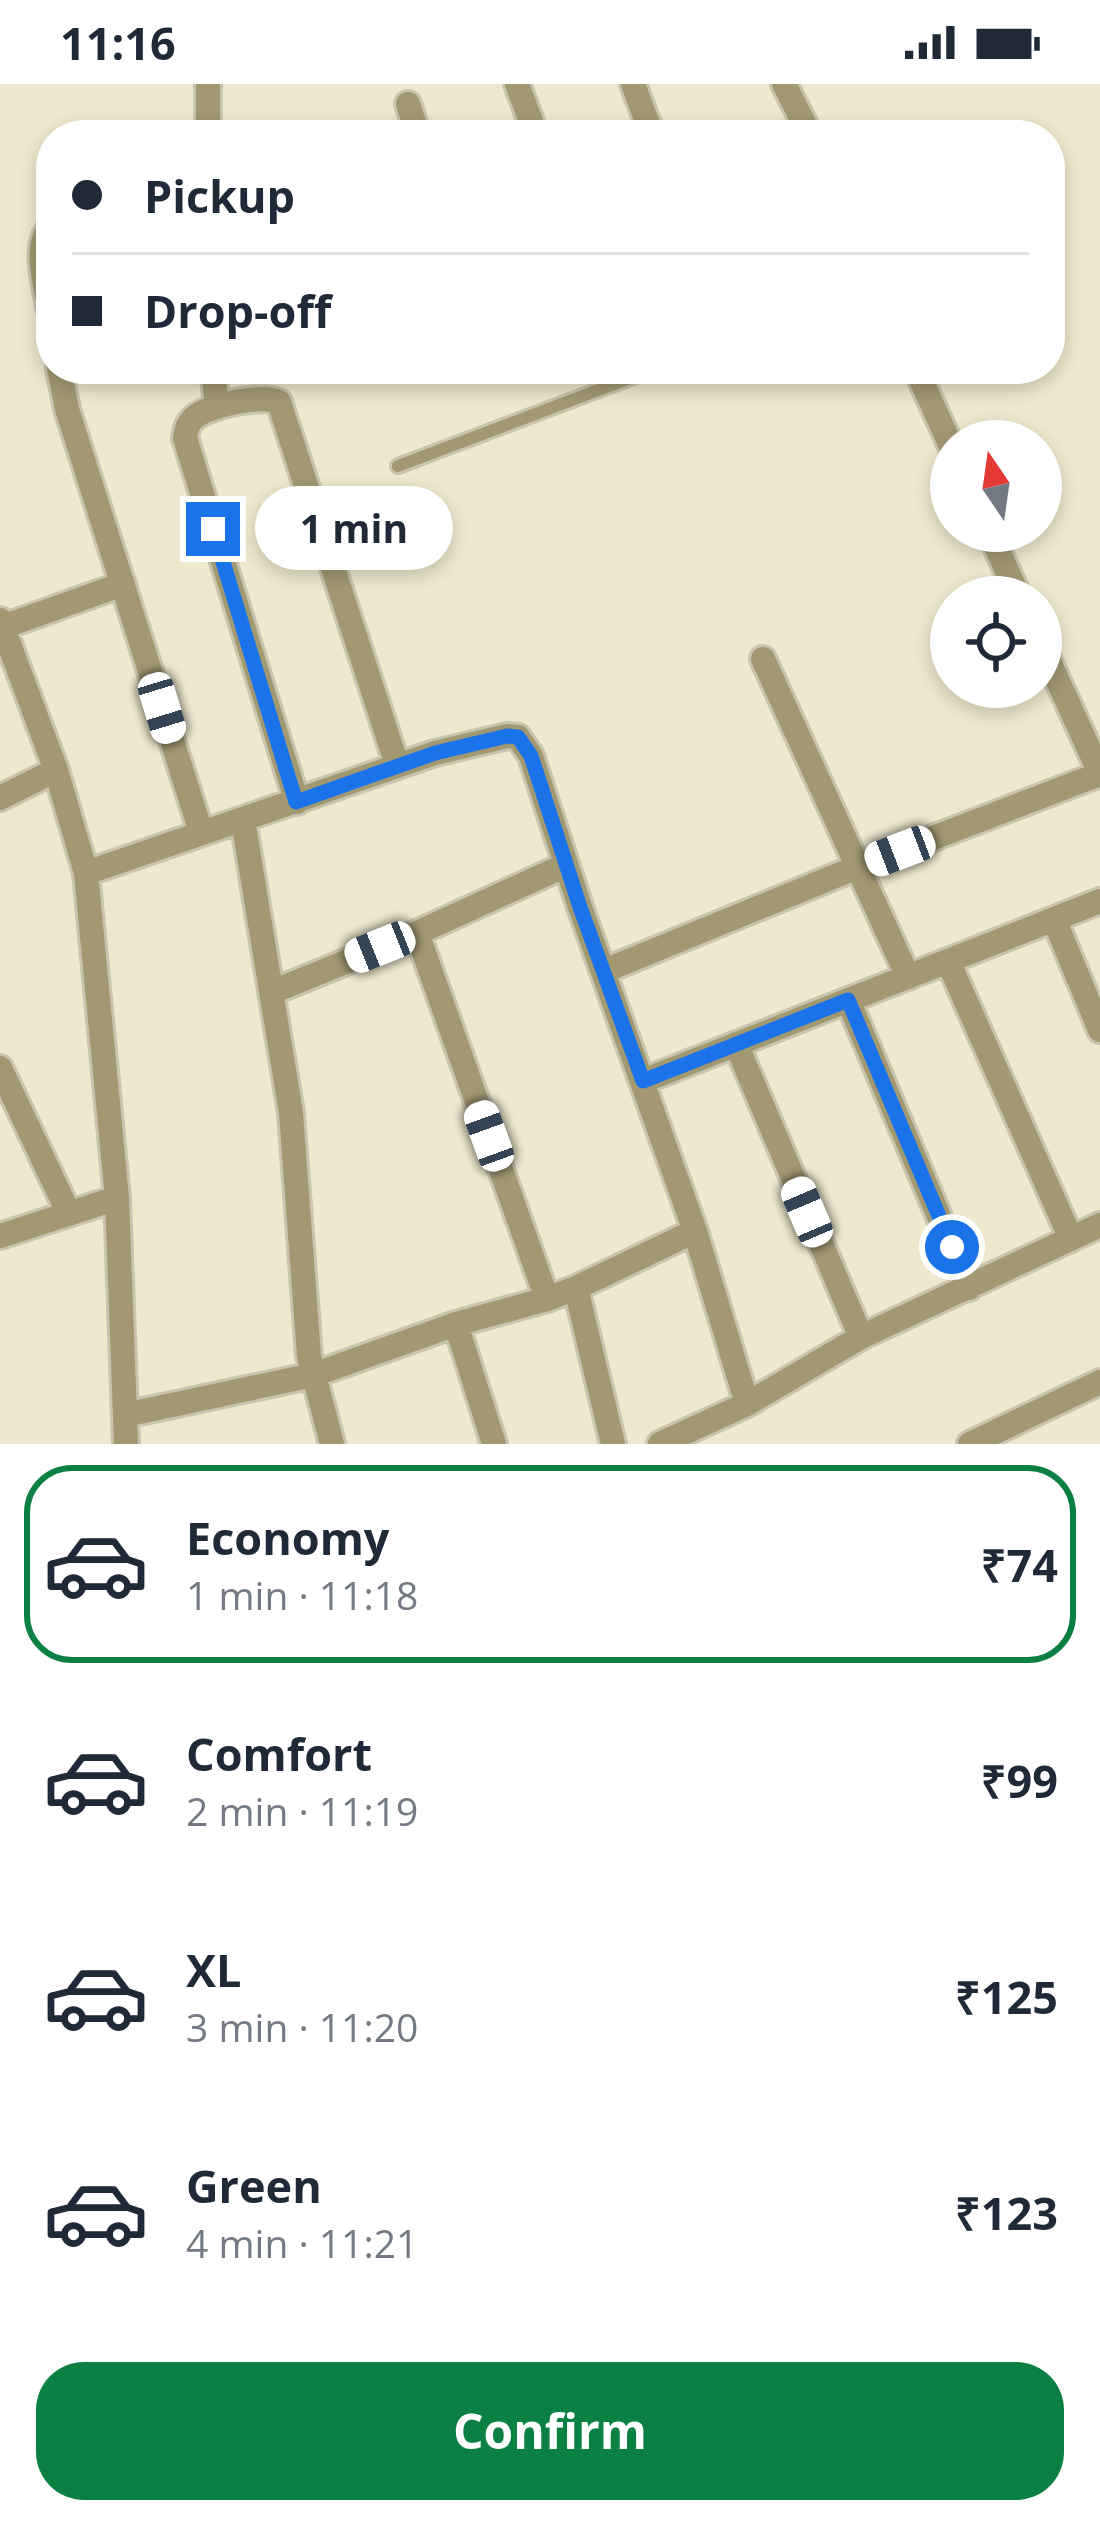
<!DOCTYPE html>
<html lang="en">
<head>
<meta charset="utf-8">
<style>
	:root { --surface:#fff; --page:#f6f6f7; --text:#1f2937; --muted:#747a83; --line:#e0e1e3; --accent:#0b8043 }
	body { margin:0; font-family:"Open Sans",sans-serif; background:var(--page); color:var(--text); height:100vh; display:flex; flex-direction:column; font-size:45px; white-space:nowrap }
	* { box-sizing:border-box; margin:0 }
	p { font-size:39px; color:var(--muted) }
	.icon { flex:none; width:66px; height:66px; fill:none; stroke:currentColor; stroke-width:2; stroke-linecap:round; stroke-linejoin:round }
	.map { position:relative; height:1360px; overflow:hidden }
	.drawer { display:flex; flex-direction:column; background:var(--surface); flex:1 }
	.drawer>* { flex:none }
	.guide { position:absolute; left:36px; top:36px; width:1029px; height:264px; border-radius:48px; box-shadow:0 6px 18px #0003; display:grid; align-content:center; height:264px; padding:0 36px; background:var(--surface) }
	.needle { width:78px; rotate:347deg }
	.tools { position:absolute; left:930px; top:336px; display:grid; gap:24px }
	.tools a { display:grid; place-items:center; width:132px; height:132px; border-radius:50%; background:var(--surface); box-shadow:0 6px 18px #0003; font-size:60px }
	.end { position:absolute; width:54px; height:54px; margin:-27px; border:15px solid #1a73e8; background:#fff; box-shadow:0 0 0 6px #fff }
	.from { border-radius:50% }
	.bubble { position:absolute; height:84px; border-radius:42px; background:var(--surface); box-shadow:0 6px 18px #0003; font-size:39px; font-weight:700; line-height:84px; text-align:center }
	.car { position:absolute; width:36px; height:72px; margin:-36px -18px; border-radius:15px; box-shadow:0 0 9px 3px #0007; background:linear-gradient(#fff 24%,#345 0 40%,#fff 0 76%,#345 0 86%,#fff 0) }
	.guide b { display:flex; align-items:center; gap:42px; height:114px; font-size:45px }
	.guide b+b { border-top:3px solid var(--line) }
	.guide i { width:30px; height:30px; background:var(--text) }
	ul { padding:21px 0 0; list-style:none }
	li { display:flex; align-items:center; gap:36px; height:198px; margin:0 24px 18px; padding:0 12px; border:6px solid transparent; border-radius:48px }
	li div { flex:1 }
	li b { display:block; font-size:45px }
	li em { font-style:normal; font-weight:700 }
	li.on { border-color:var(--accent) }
	li>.icon { width:108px; height:108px; stroke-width:1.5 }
	.action { display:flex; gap:24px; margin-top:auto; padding:24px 36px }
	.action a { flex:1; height:138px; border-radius:48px; background:var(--accent); color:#fff; font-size:48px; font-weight:700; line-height:138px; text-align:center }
	.status { display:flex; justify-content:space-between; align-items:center; height:84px; padding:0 60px; background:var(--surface); direction:ltr }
	.status svg { height:33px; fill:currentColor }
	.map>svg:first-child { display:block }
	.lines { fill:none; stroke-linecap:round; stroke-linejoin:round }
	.service-casing { stroke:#c9c4ad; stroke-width:18 }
	.minor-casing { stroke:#c9c4ad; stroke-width:30 }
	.service { stroke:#a29973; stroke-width:12 }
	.minor { stroke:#a29973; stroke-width:24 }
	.route { stroke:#1a73e8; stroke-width:15 }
</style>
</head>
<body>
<div class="status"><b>11:16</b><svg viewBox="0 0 49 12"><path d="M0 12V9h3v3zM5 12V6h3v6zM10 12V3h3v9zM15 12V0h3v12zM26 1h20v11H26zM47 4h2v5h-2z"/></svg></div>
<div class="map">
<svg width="1100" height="1360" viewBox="0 0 1100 1360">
	<rect width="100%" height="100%" fill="#eee8ce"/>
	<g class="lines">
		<!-- service casing -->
		<g class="service-casing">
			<path id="service" d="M398 382 654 285"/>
		</g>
		<!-- minor casing -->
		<g class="minor-casing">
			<path id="minor" d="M517 0 536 51
				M633 0 652 51
				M784 0 810 51
				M408 20 418 51
				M208 51V0
				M51 143C32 163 47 206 51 231
				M59 285 67 325 201 748
				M213 285 217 323
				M916 285 951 362
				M989 447 1019 513
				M0 536 56 686 86 789 117 1114 126 1360
				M3 543 123 500
				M1041 560 1100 689
				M763 575 908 893
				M0 714 56 686
				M297 718 185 354C187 345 186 343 192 336 205 321 262 310 279 318L397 681
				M243 736 291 1029 309 1272 332 1360
				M86 789 435 669 507 652 518 653 531 672 580 823 695 1147 747 1320
				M1054 835 1100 946
				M417 849 547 1215
				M948 877 1071 1155
				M604 887 860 782 1100 690
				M272 908 417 849 566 781
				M848 916 969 1204
				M736 960 861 1253
				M0 984 69 1130
				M643 997 1100 817
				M0 1152 117 1114
				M576 1204 613 1360
				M456 1240 494 1360
				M125 1331 313 1291 456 1240 547 1215 576 1204 695 1147
				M660 1360 747 1320 861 1253 1100 1141
				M970 1360 1100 1298"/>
		</g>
		<!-- service -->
		<use href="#service" class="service"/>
		<!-- minor -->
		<use href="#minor" class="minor"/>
	</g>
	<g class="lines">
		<!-- route -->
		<path class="route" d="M213 445 296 718 435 669 507 652 518 653 531 672 580 823 643 997 848 916 952 1163"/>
	</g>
</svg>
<div class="tools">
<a><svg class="needle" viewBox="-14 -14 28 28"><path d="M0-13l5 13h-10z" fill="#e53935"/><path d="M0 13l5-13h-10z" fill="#747a83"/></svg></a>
<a><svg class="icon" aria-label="locate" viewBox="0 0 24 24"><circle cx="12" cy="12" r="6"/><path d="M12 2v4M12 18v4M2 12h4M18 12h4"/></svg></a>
</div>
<i class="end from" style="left:952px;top:1163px"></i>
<i class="end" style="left:213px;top:445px"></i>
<div class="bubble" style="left:255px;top:402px;width:198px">1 min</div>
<i class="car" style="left:162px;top:624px;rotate:163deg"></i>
<i class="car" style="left:900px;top:767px;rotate:249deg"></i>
<i class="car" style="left:380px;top:863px;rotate:248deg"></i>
<i class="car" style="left:489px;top:1052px;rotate:340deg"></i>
<i class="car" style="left:807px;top:1128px;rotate:337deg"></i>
<div class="guide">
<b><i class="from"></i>Pickup</b>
<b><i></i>Drop-off</b>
</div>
</div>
<section class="drawer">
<ul>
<li class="on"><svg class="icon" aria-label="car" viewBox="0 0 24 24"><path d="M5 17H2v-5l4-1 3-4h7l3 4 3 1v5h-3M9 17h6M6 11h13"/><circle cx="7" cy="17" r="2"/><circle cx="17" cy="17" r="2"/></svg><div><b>Economy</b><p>1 min · 11:18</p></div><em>₹74</em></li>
<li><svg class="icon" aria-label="car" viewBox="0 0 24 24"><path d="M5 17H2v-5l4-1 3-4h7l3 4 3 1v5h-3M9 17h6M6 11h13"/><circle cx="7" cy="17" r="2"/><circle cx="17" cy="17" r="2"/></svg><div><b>Comfort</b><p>2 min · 11:19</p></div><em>₹99</em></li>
<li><svg class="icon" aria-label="car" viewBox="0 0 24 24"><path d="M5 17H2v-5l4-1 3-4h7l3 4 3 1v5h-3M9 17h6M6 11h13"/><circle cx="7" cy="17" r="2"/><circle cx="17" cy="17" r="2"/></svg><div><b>XL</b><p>3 min · 11:20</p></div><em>₹125</em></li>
<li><svg class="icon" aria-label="car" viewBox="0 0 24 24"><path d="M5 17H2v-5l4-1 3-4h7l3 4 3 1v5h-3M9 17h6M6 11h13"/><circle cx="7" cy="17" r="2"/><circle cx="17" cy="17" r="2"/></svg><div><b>Green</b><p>4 min · 11:21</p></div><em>₹123</em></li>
</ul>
<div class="action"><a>Confirm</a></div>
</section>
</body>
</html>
